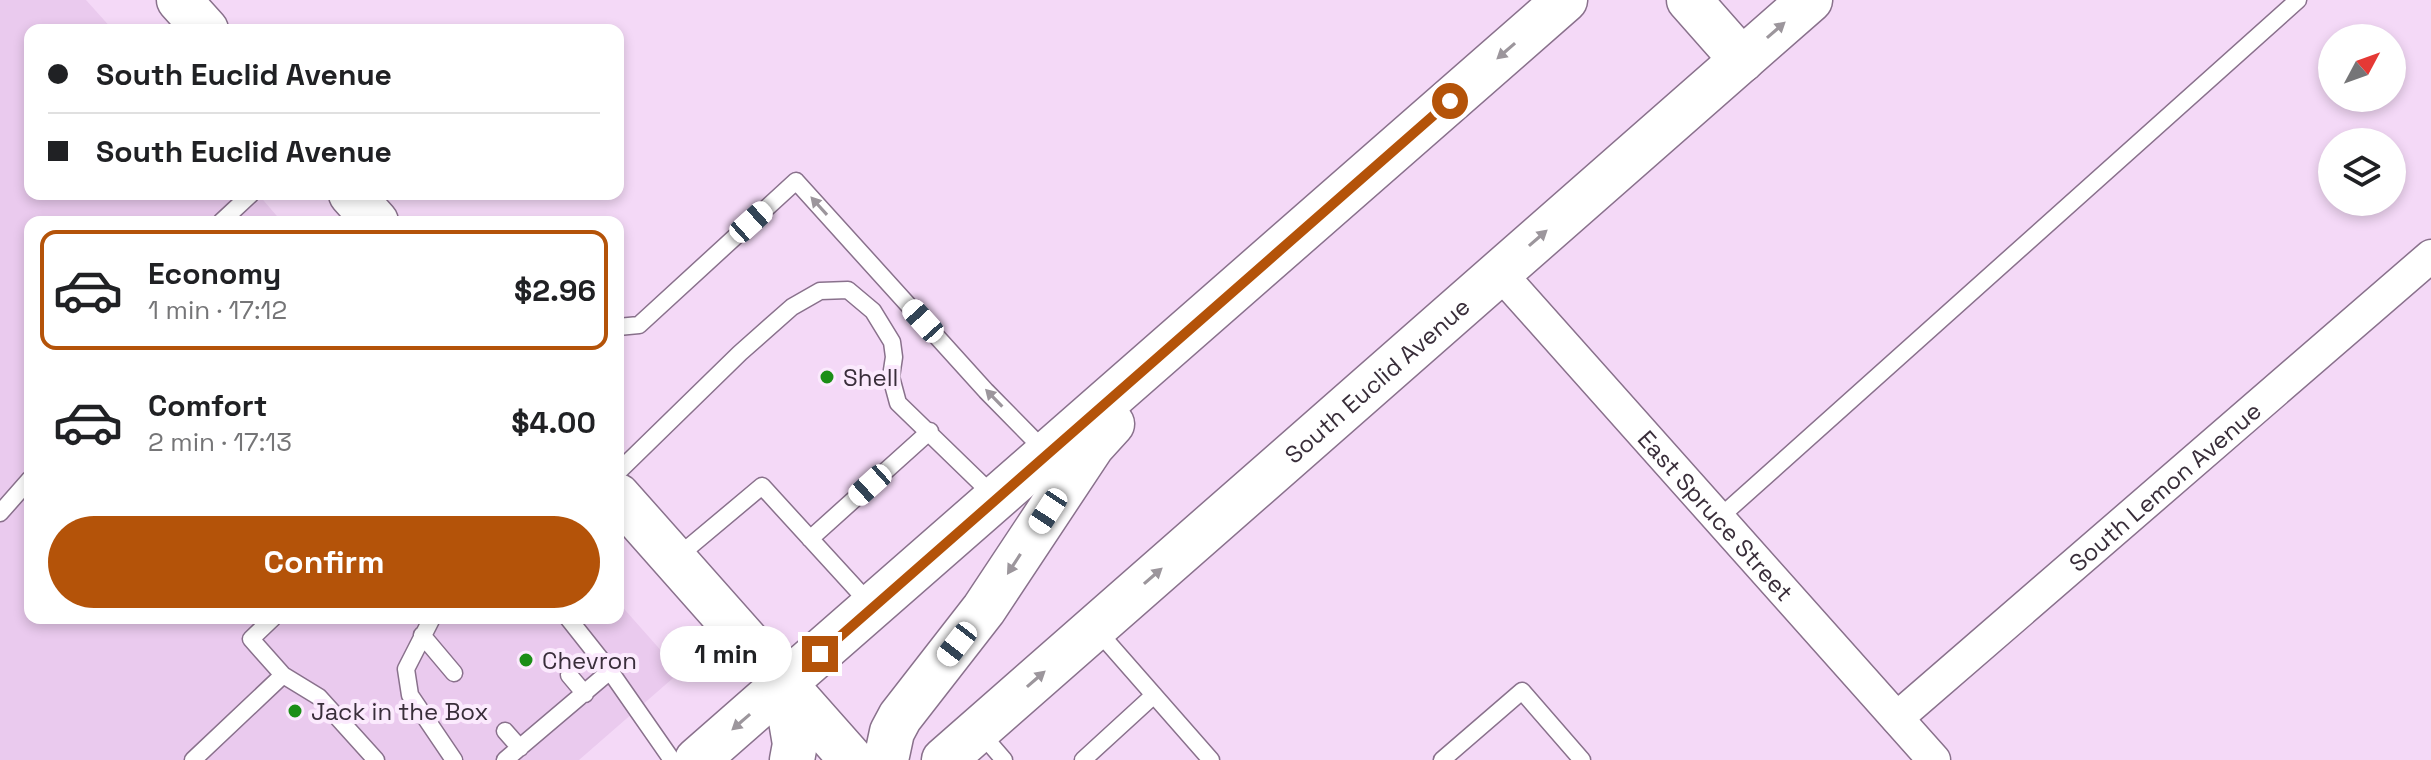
<!DOCTYPE html>
<html lang="en">
<head>
<meta charset="utf-8">
<style>
	:root { --surface:#fff; --page:#f6f6f6; --text:#202124; --muted:#757577; --line:#e0e0e0; --accent:#b45309 }
	body { margin:0; font-family:"Space Grotesk",sans-serif; background:var(--page); color:var(--text); height:100vh; display:flex; flex-direction:column; font-size:30px; white-space:nowrap }
	* { box-sizing:border-box; margin:0 }
	p { font-size:26px; color:var(--muted) }
	.icon { flex:none; width:44px; height:44px; fill:none; stroke:currentColor; stroke-width:2; stroke-linecap:round; stroke-linejoin:round }
	.map { position:relative; flex:1; overflow:hidden }
	.sheet { position:absolute; left:24px; top:216px; width:600px; height:408px; display:flex; flex-direction:column; background:var(--surface); border-radius:16px; box-shadow:0 4px 12px #0003 }
	.sheet>* { flex:none }
	.guide { position:absolute; left:24px; top:24px; width:600px; height:176px; border-radius:16px; box-shadow:0 4px 12px #0003; display:grid; align-content:center; height:176px; padding:0 24px; background:var(--surface) }
	.needle { width:52px; rotate:49deg }
	.fabs { position:absolute; left:2318px; top:24px; display:grid; gap:16px }
	.fabs a { display:grid; place-items:center; width:88px; height:88px; border-radius:50%; background:var(--surface); box-shadow:0 4px 12px #0003; font-size:40px }
	.end { position:absolute; width:36px; height:36px; margin:-18px; border:10px solid #b45309; background:#fff; box-shadow:0 0 0 4px #fff }
	.from { border-radius:50% }
	.bubble { position:absolute; height:56px; border-radius:28px; background:var(--surface); box-shadow:0 4px 12px #0003; font-size:26px; font-weight:600; line-height:56px; text-align:center }
	.car { position:absolute; width:24px; height:48px; margin:-24px -12px; border-radius:10px; box-shadow:0 0 6px 2px #0007; background:linear-gradient(#fff 24%,#345 0 40%,#fff 0 76%,#345 0 86%,#fff 0) }
	.guide b { display:flex; align-items:center; gap:28px; height:76px; font-size:30px }
	.guide b+b { border-top:2px solid var(--line) }
	.guide i { width:20px; height:20px; background:var(--text) }
	ul { padding:14px 0 0; list-style:none }
	li { display:flex; align-items:center; gap:24px; height:120px; margin:0 16px 12px; padding:0 8px; border:4px solid transparent; border-radius:16px }
	li div { flex:1 }
	li b { display:block; font-size:30px }
	li em { font-style:normal; font-weight:600 }
	li.active { border-color:var(--accent) }
	li>.icon { width:72px; height:72px; stroke-width:1.5 }
	.cta { display:flex; gap:16px; margin-top:auto; padding:16px 24px }
	.cta a { flex:1; height:92px; border-radius:48px; background:var(--accent); color:#fff; font-size:32px; font-weight:600; line-height:92px; text-align:center }
	.map>svg:first-child { display:block }
	.built { fill:#eacaee }
	.lines { fill:none; stroke-linecap:round; stroke-linejoin:round }
	.service-casing { stroke:#89718c; stroke-width:19 }
	.minor-casing { stroke:#89718c; stroke-width:35 }
	.secondary-casing { stroke:#89718c; stroke-width:47 }
	.primary-casing { stroke:#89718c; stroke-width:47 }
	.service { stroke:#fff; stroke-width:16 }
	.minor { stroke:#fff; stroke-width:32 }
	.secondary { stroke:#fff; stroke-width:44 }
	.primary { stroke:#fff; stroke-width:44 }
	.oneway { fill:#9c969c }
	.route { stroke:#b45309; stroke-width:10 }
	.poi-dot { fill:#1b8e16; stroke:#fbeafd; stroke-width:3 }
	.labels { text-anchor:middle; dominant-baseline:central; stroke-width:8; stroke-linejoin:round; paint-order:stroke }
	.poi-label { font-size:24px; fill:#392e3a; stroke:#fbeafd; text-anchor:start }
	.street-label { font-size:24px; fill:#392e3a; stroke:#fbeafd }
</style>
</head>
<body>
<div class="map">
<svg width="2431" height="760" viewBox="0 0 2431 760">
	<rect width="100%" height="100%" fill="#f4d9f7"/>
	<!-- built -->
	<path class="built" d="M0 0H86L113 30H30V194H258L282 222H30V618H618V602L680 672 579 760H0Z"/>
	<g class="lines">
		<!-- service casing -->
		<g class="service-casing">
			<path id="service" d="M221 222 251 194
				M618 327 639 325 796 181 986 391 1047 453
				M618 472 740 353 792 307 820 291 848 290 873 311 892 342 894 357 891 377 898 403 996 498
				M0 513 30 479
				M1719 518 2298 0
				M810 539 930 431
				M676 558 762 486 870 604
				M432 618 406 669 410 695 454 760
				M568 618 610 671
				M1096 629 1211 760
				M422 635 454 673
				M283 675 319 697 376 760
				M569 675 585 694
				M505 731 520 748
				M979 731 1004 760
				M193 760 283 675 251 639 273 618
				M505 760 610 671 672 760
				M1083 760 1154 695
				M1442 760 1522 691 1582 760"/>
		</g>
		<!-- minor casing -->
		<g class="minor-casing">
			<g id="minor">
				<path id="s1" d="M1499 272 1934 760"/>
				<path id="s2" d="M1897 718 2431 256"/>
			</g>
		</g>
		<!-- secondary casing -->
		<g class="secondary-casing">
			<path id="secondary" d="M179 0 206 30
				M351 194 376 222
				M618 496 852 760"/>
		</g>
		<!-- primary casing -->
		<g class="primary-casing">
			<g id="primary">
				<path d="M1689 0 1742 60"/>
				<path d="M785 685 795 744 792 760"/>
				<path d="M697 760 1565 0"/>
				<path d="M886 760 892 732 900 717 984 609 1092 446 1112 424"/>
				<path id="s3" d="M944 760 1810 0"/>
			</g>
		</g>
		<!-- service -->
		<use href="#service" class="service"/>
		<!-- minor -->
		<use href="#minor" class="minor"/>
		<!-- secondary -->
		<use href="#secondary" class="secondary"/>
		<!-- primary -->
		<use href="#primary" class="primary"/>
	</g>
	<!-- one-way arrows -->
	<defs><path id="oneway-solid" d="M-6-.8H1V-3.2L6.5 0L1 3.2V.8H-6Z" transform="scale(2)"/></defs>
	<g class="oneway">
		<use href="#oneway-solid" transform="translate(1776 30) rotate(-41)"/>
		<use href="#oneway-solid" transform="translate(1506 51) rotate(139)"/>
		<use href="#oneway-solid" transform="translate(819 206) rotate(-132)"/>
		<use href="#oneway-solid" transform="translate(1538 238) rotate(-41)"/>
		<use href="#oneway-solid" transform="translate(994 398) rotate(-134)"/>
		<use href="#oneway-solid" transform="translate(1014 564) rotate(123)"/>
		<use href="#oneway-solid" transform="translate(1153 576) rotate(-41)"/>
		<use href="#oneway-solid" transform="translate(1036 679) rotate(-41)"/>
		<use href="#oneway-solid" transform="translate(741 722) rotate(139)"/>
	</g>
	<g class="lines">
		<!-- route -->
		<path class="route" d="M820 654 1450 101"/>
	</g>
	<!-- markers -->
	<g class="poi-dot">
		<circle cx="827" cy="377" r="8"/>
		<circle cx="526" cy="660" r="8"/>
		<circle cx="295" cy="711" r="8"/>
	</g>
	<g class="labels">
		<!-- poi labels -->
		<g class="poi-label">
			<text x="843" y="377">Shell</text>
			<text x="542" y="660">Chevron</text>
			<text x="311" y="711">Jack in the Box</text>
		</g>
		<!-- street labels -->
		<g class="street-label">
			<text stroke="none"><textPath href="#s3" startOffset="576">South Euclid Avenue</textPath></text>
			<text stroke="none"><textPath href="#s2" startOffset="354">South Lemon Avenue</textPath></text>
			<text stroke="none"><textPath href="#s1" startOffset="326">East Spruce Street</textPath></text>
		</g>
	</g>
</svg>
<div class="fabs">
<a><svg class="needle" viewBox="-14 -14 28 28"><path d="M0-13l5 13h-10z" fill="#e53935"/><path d="M0 13l5-13h-10z" fill="#757577"/></svg></a>
<a><svg class="icon" aria-label="layers" viewBox="0 0 24 24"><path d="M12 4l9 5-9 5-9-5zM3 14l9 5 9-5"/></svg></a>
</div>
<i class="end from" style="left:1450px;top:101px"></i>
<i class="end" style="left:820px;top:654px"></i>
<div class="bubble" style="left:660px;top:626px;width:132px">1 min</div>
<i class="car" style="left:751px;top:222px;rotate:48deg"></i>
<i class="car" style="left:923px;top:321px;rotate:318deg"></i>
<i class="car" style="left:870px;top:485px;rotate:228deg"></i>
<i class="car" style="left:1048px;top:511px;rotate:213deg"></i>
<i class="car" style="left:957px;top:644px;rotate:218deg"></i>
<div class="guide">
<b><i class="from"></i>South Euclid Avenue</b>
<b><i></i>South Euclid Avenue</b>
</div>
<section class="sheet">
<ul>
<li class="active"><svg class="icon" aria-label="car" viewBox="0 0 24 24"><path d="M5 17H2v-5l4-1 3-4h7l3 4 3 1v5h-3M9 17h6M6 11h13"/><circle cx="7" cy="17" r="2"/><circle cx="17" cy="17" r="2"/></svg><div><b>Economy</b><p>1 min · 17:12</p></div><em>$2.96</em></li>
<li><svg class="icon" aria-label="car" viewBox="0 0 24 24"><path d="M5 17H2v-5l4-1 3-4h7l3 4 3 1v5h-3M9 17h6M6 11h13"/><circle cx="7" cy="17" r="2"/><circle cx="17" cy="17" r="2"/></svg><div><b>Comfort</b><p>2 min · 17:13</p></div><em>$4.00</em></li>
</ul>
<div class="cta"><a>Confirm</a></div>
</section>
</div>
</body>
</html>
